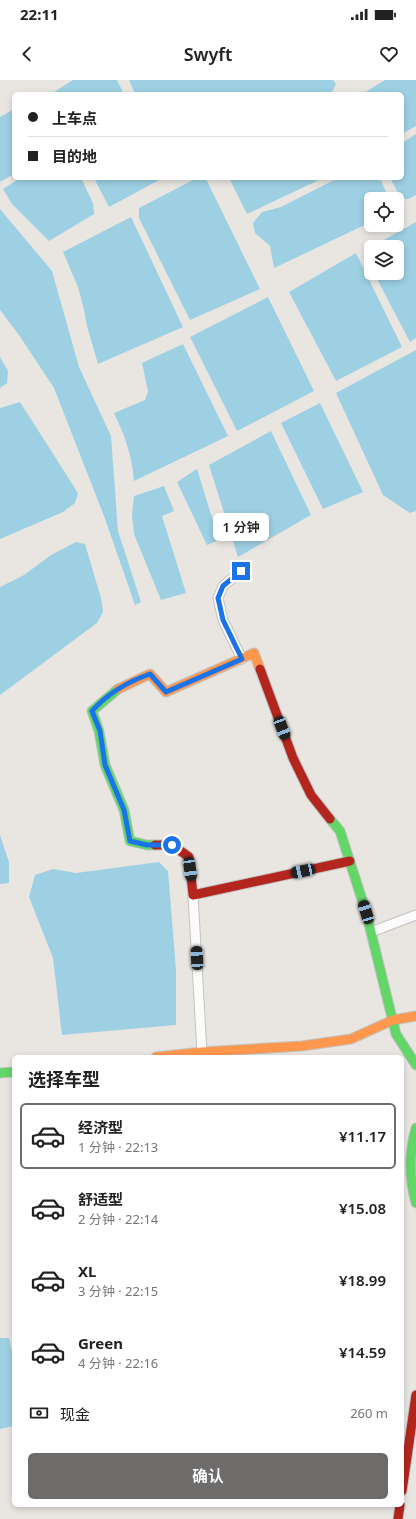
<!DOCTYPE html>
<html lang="zh">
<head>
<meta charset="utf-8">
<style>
	:root { --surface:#fff; --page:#f2f2f2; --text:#222; --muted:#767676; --line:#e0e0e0; --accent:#6e6c6b }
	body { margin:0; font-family:"Noto Sans","Noto Sans SC",sans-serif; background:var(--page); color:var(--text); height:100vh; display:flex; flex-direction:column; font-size:15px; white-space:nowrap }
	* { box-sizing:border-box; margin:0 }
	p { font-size:13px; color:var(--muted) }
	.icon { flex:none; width:22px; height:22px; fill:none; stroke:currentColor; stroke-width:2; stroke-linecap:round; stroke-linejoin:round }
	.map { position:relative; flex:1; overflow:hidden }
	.details { position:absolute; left:12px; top:975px; width:392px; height:452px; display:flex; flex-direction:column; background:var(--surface); border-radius:6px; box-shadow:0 2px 6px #0003 }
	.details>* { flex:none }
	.guide { position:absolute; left:12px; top:12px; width:392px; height:88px; border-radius:6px; box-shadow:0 2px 6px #0003; display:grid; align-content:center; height:88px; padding:0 16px; background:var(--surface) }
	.tools { position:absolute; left:364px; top:112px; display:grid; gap:8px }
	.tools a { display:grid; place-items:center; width:40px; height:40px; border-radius:6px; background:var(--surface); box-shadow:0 2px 6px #0003; font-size:20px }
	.end { position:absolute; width:18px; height:18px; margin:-9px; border:5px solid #1a73e8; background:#fff; box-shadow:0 0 0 2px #fff }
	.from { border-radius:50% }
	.bubble { position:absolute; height:28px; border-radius:6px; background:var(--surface); box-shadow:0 2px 6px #0003; font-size:13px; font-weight:600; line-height:28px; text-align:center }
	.car { position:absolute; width:12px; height:24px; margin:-12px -6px; border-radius:5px; box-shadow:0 0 3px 1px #0007; background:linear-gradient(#222 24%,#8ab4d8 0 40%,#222 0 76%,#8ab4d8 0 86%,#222 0) }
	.guide b { display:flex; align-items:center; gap:14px; height:38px; font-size:15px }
	.guide b+b { border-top:1px solid var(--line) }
	.guide i { width:10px; height:10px; background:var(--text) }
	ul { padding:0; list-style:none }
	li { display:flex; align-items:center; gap:12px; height:66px; margin:0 8px 6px; padding:0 8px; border:2px solid transparent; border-radius:6px }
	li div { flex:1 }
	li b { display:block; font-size:15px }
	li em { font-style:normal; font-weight:600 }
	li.on { border-color:var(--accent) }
	li>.icon { width:36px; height:36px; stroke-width:1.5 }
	h2 { padding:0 16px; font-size:18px; line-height:48px }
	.pay { display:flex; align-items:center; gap:10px; height:44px; padding:0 16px; font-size:15px }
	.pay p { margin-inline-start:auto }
	.button { display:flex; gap:8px; margin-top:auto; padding:8px 16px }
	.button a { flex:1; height:46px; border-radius:6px; background:var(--accent); color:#fff; font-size:16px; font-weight:600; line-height:46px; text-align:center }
	.status { display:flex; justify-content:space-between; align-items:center; height:28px; padding:0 20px; background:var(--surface); direction:ltr }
	.status svg { height:11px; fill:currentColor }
	header { display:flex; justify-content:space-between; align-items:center; height:52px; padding:0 16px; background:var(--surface); font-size:18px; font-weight:600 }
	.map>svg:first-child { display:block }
	.water { fill:#9dd0e3 }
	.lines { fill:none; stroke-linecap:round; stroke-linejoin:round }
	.street-casing { stroke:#c3c2c1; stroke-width:11 }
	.fast-casing { stroke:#c3c2c1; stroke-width:11 }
	.slow-casing { stroke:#c3c2c1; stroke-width:11 }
	.jam-casing { stroke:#c3c2c1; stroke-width:11 }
	.street { stroke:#fcfbfb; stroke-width:9 }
	.fast { stroke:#63d668; stroke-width:9 }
	.slow { stroke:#ff974d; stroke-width:9 }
	.jam { stroke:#b3261e; stroke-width:9 }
	.route { stroke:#1a73e8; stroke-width:5 }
</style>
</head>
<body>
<div class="status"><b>22:11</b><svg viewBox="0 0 49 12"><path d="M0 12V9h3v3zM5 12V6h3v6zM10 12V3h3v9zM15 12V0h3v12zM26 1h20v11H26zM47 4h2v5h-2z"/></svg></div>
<header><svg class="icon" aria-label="back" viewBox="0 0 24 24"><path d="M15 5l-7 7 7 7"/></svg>Swyft<svg class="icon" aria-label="heart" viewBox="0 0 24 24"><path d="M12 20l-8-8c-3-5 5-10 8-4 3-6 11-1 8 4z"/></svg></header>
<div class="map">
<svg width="416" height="1439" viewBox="0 0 416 1439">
	<rect width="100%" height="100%" fill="#e9e6e2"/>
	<!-- water -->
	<path class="water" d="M73 0H117L124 14H51Z
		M129 0H333L336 4 332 12 328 14H135Z
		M385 0H416V46L402 54V14H362Z
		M14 29V94L0 102V37Z
		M416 54V115L408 119 401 118 390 98H402V63Z
		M20 98H81L93 123 94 134 49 161 12 124 3 109Z
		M94 98H163L109 127Z
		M197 98 206 99 260 209 190 240 139 138V128Z
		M229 98H323L247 134Z
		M338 98H380L389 119H371V142L274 188 270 166 255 153 253 143 262 132 281 127Z
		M0 129 52 191 79 287 111 356 118 451 141 522 135 525 104 436 54 308 19 255 0 230Z
		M131 137 183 247 98 284 87 246 84 230 78 207 63 172Z
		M416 142V258L410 262 374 193H397V167H371Z
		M356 173 402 267 336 301 289 212Z
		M268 217 314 311 237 351 190 257Z
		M183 264 228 356 134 401C132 375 125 356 114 333L145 320 148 311 142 283Z
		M416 270V431L410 433 383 415 336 313Z
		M0 277 8 291 7 303 0 308Z
		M20 322 78 413 75 423 63 432 0 459V328Z
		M320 323 363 412 323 429 281 343Z
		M271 351 311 435 238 477 209 385Z
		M197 389 219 460 207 465 177 402Z
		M164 406 174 431 162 436 186 513 161 520 134 454 132 435 134 416Z
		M76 462 85 464 101 518 103 532 97 543 0 615V507L24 495 51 475Z
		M0 755 9 782V803L0 804Z
		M159 782 168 791 176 890V945L62 955 53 878 29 817 35 795 53 789 76 793Z
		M0 1258H9L14 1281V1346L0 1349Z"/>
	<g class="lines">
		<!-- street casing -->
		<g class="street-casing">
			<path id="street" d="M241 491 223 506 218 518 223 540 242 579
				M193 815 202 972
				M371 852 416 835"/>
		</g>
		<!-- fast casing -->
		<g class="fast-casing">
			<path id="fast" d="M118 609 92 631 99 651 105 685 124 730 130 761 147 765H155
				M330 739 340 751 366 832 396 954 416 985
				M0 993 14 992
				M416 1048C409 1073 409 1098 416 1123"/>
		</g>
		<!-- slow casing -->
		<g class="slow-casing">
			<path id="slow" d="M118 609 150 594 166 612 254 573 260 589
				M156 977 202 972 302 966 351 959 393 940 416 936"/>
		</g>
		<!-- jam casing -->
		<g class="jam-casing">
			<path id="jam" d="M260 589 293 678 311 715 330 739
				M155 765H172L189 777 193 815 350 781
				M402 1411 416 1315
				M398 1439 400 1425"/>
		</g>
		<!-- street -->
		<use href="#street" class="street"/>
		<!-- fast -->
		<use href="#fast" class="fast"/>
		<!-- slow -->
		<use href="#slow" class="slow"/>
		<!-- jam -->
		<use href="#jam" class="jam"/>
	</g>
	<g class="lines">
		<!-- route -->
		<path class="route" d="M172 765H147L130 761 124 730 105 685 100 651 92 631C108 613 127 602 150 594L166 612 242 579 223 540 218 518 223 506 241 491"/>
	</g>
</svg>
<div class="tools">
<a><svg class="icon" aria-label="locate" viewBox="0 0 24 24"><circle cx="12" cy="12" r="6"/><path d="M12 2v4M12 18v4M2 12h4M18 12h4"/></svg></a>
<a><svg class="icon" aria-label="layers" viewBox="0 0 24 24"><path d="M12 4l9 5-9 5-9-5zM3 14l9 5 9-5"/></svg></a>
</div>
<i class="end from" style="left:172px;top:765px"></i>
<i class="end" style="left:241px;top:491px"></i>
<div class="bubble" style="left:213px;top:433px;width:56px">1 分钟</div>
<i class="car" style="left:282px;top:648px;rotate:159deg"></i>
<i class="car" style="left:190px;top:789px;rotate:172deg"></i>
<i class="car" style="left:303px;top:791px;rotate:258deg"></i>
<i class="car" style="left:366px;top:832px;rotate:343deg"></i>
<i class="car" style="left:197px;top:878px;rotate:357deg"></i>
<div class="guide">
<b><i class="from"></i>上车点</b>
<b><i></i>目的地</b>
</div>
<section class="details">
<h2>选择车型</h2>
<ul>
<li class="on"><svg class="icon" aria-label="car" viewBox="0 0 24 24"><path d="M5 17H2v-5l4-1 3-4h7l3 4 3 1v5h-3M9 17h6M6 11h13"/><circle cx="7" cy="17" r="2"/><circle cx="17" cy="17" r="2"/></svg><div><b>经济型</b><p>1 分钟 · 22:13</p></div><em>¥11.17</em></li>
<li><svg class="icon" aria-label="car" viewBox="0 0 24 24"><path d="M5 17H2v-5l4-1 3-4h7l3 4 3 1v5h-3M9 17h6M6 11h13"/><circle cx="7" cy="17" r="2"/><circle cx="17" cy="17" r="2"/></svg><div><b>舒适型</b><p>2 分钟 · 22:14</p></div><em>¥15.08</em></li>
<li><svg class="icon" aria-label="car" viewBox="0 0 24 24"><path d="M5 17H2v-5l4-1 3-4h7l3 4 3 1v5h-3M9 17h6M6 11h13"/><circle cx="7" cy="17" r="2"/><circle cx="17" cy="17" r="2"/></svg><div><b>XL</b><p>3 分钟 · 22:15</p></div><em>¥18.99</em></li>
<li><svg class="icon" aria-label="car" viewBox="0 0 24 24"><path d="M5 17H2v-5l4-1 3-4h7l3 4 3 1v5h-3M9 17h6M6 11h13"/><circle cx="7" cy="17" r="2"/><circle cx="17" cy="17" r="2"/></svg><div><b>Green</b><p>4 分钟 · 22:16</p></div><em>¥14.59</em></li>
</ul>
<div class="pay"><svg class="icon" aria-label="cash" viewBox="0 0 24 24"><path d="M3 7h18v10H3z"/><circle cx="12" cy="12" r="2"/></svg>现金<p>260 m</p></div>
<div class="button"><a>确认</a></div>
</section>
</div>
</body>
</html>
